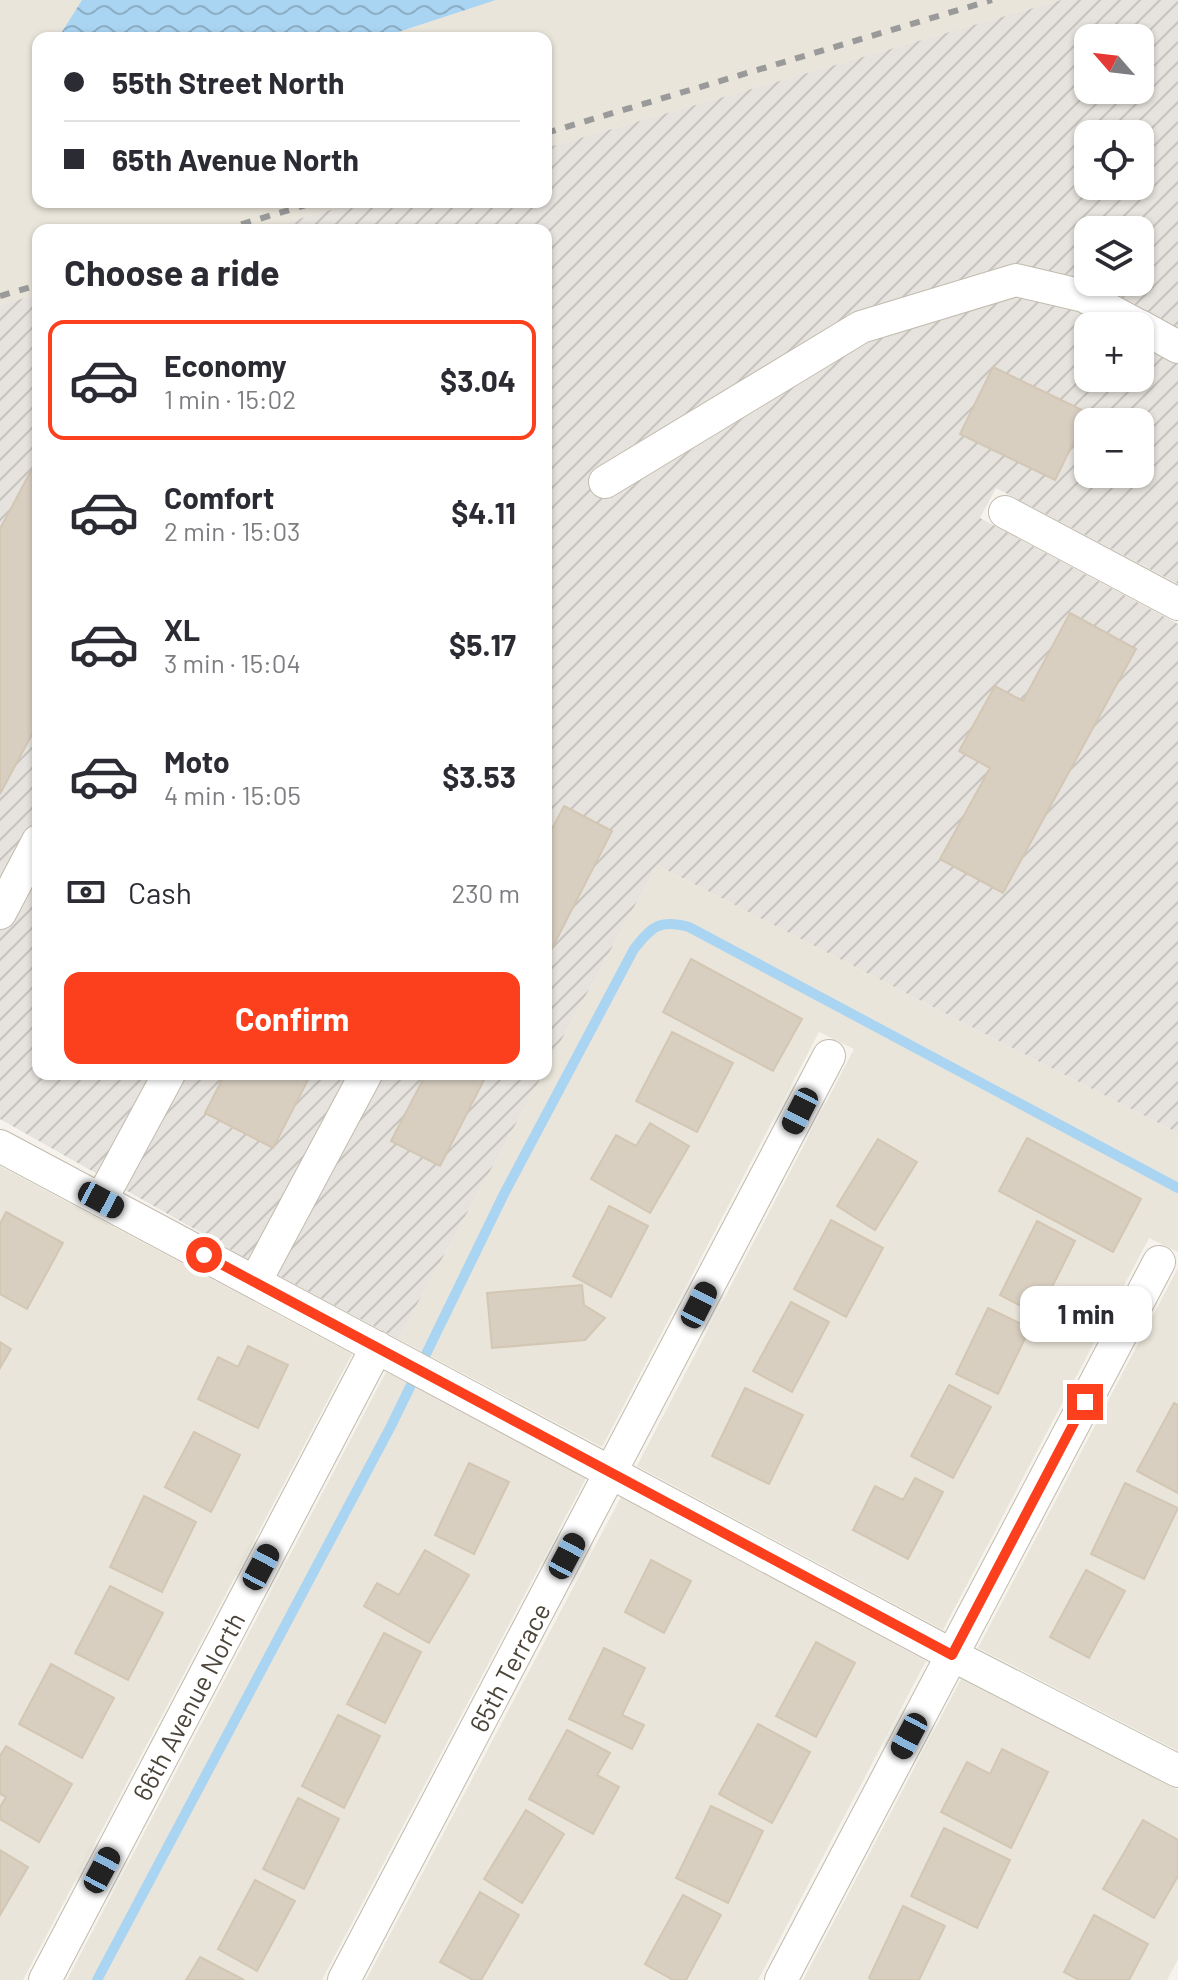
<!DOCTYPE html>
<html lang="en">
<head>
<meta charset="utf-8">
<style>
	:root { --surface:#fff; --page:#f7f7f7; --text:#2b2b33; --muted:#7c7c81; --line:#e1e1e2; --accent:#fc3f1d }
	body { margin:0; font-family:Barlow,sans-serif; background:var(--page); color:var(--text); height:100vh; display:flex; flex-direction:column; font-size:30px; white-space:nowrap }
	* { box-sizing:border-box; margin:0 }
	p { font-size:26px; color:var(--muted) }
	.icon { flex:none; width:44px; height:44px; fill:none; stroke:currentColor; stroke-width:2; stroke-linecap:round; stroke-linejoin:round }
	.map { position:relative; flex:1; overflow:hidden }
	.side { position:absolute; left:32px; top:224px; width:520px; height:856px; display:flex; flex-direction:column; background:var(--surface); border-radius:16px; box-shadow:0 2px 6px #0004 }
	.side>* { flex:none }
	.banner { position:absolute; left:32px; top:32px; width:520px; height:176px; border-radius:16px; box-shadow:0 2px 6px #0004; display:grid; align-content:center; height:176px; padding:0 32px; background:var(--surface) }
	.needle { width:52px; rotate:298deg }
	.buttons { position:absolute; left:1074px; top:24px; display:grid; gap:16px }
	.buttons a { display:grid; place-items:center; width:80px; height:80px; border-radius:16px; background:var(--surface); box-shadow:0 2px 6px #0004; font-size:40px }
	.end { position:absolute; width:36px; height:36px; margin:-18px; border:10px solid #fc3f1d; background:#fff; box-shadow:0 0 0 4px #fff }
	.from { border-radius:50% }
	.bubble { position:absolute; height:56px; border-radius:16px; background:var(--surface); box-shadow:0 2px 6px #0004; font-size:26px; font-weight:700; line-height:56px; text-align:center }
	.car { position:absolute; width:24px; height:48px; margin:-24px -12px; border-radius:10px; box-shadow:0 0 6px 2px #0007; background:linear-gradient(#222 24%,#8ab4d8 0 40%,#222 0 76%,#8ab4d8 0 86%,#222 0) }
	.banner b { display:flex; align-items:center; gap:28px; height:76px; font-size:30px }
	.banner b+b { border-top:2px solid var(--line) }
	.banner i { width:20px; height:20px; background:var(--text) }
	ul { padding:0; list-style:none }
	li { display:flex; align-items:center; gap:24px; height:120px; margin:0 16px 12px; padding:0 16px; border:4px solid transparent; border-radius:16px }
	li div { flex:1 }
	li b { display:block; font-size:30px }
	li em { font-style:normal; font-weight:700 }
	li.on { border-color:var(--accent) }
	li>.icon { width:72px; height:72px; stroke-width:1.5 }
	h2 { padding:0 32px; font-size:36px; line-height:96px }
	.pay { display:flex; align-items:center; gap:20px; height:88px; padding:0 32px; font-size:30px }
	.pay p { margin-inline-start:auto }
	.primary-button { display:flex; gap:16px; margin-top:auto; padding:16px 32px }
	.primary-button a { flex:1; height:92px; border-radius:16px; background:var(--accent); color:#fff; font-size:32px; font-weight:700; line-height:92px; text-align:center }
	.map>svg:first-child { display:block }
	.residential { fill:#eae5da }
	.industrial { fill:url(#industrial-furrows); fill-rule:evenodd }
	.water { fill:url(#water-waves) }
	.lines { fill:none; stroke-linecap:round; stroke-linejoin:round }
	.stream { stroke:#a9d4f2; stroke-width:10 }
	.building { fill:#d8cfc1; stroke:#d3c7b4; stroke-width:2 }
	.minor-casing { stroke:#c2bbae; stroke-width:34 }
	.minor { stroke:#fff; stroke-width:32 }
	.rail { stroke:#9a9a9a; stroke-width:6; stroke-dasharray:10 10; stroke-linecap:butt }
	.route { stroke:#fc3f1d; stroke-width:10 }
	.labels { text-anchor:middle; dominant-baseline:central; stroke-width:6; stroke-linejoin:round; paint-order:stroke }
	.street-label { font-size:26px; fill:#4b4439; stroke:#fff }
</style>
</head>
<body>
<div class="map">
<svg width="1178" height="1980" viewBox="0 0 1178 1980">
	<defs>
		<pattern id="industrial-furrows" width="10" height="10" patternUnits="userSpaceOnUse" patternTransform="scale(2)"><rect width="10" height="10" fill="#e6e2dd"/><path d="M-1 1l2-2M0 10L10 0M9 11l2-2" fill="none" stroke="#c7c3be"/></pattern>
		<pattern id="water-waves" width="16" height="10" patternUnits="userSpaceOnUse" patternTransform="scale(2)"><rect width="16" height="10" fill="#a9d4f2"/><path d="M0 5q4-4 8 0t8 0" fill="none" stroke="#8caec5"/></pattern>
	</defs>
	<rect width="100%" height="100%" fill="#f6f3ec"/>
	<!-- residential -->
	<path class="residential" d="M0 0H82L58 38H38V202H358L260 230H38V294L0 305Z
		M496 0H1061L546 148V38H380Z
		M657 865 1178 1133V1252L1149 1238 943 1630 637 1466 854 1049 819 1032 602 1447 398 1339 543 1074H546V1068Z
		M0 1166 352 1354 23 1980H0Z
		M1178 1268V1751L978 1648Z
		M386 1372 586 1478 322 1980H67Z
		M621 1497 926 1661 758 1980H366Z
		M961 1679 1178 1790V1959L1167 1980H803Z"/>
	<!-- industrial -->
	<path class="industrial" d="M1061 0H1178V584L996 488 980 518 1178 624V1133L657 865 546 1068V230H260L358 202H546V148ZM1088 38H1140V90H1088ZM1088 134H1140V186H1088ZM1088 230H1140V282H1088ZM1088 326H1140V378H1088ZM1088 422H1140V474H1088Z
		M38 294V1074H543L398 1339 251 1261 0 1119V305Z"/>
	<!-- water -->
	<path class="water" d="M82 0H496L380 38H58Z"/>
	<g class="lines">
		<!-- stream -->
		<path class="stream" d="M97 1980 391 1426 504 1194 634 949C652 926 660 919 689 927L1178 1188"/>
	</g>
	<!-- building -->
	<path class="building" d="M993 367 1088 413 1055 480 960 434Z
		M33 467 38 470V723L0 794V529Z
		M1070 613 1136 649 1003 893 940 859 990 768 959 751 995 686 1023 701Z
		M564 806 612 831 546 960V840Z
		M691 959 802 1019 773 1071 663 1012Z
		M672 1032 733 1063 697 1132 636 1101Z
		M225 1074H311L273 1148 205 1113Z
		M426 1074H487L440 1166 391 1141Z
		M650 1123 689 1146 650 1213 591 1179 616 1135 636 1146Z
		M1027 1138 1141 1199 1113 1252 999 1191Z
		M878 1139 917 1162 875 1230 837 1206Z
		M609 1206 648 1226 611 1297 573 1276Z
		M6 1212 63 1243 27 1309 0 1294V1224Z
		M831 1220 883 1248 846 1317 794 1289Z
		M1037 1221 1075 1241 1038 1315 1000 1295Z
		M582 1285 584 1305 605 1318 585 1340 492 1348 487 1293Z
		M791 1302 829 1322 792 1392 753 1371Z
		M988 1308 1030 1328 998 1394 956 1374Z
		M0 1342 11 1349 0 1368Z
		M248 1346 288 1365 258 1428 198 1399 218 1357 238 1367Z
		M949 1385 991 1407 953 1478 911 1456Z
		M745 1388 803 1415 769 1484 712 1456Z
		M1174 1403 1178 1405V1493L1137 1471Z
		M194 1432 240 1455 211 1512 165 1487Z
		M469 1463 509 1482 474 1554 435 1535Z
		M915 1478 943 1492 908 1559 853 1530 875 1486 903 1500Z
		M1125 1483 1178 1508 1144 1579 1091 1554Z
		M144 1496 196 1522 162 1592 110 1567Z
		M425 1550 469 1575 429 1643 364 1606 377 1583 399 1595Z
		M651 1560 691 1581 664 1633 625 1612Z
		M1086 1570 1125 1591 1089 1658 1050 1637Z
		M110 1586 163 1613 128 1680 75 1653Z
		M384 1633 421 1652 385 1723 347 1704Z
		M816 1642 855 1663 816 1737 776 1716Z
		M604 1648 645 1668 622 1715 644 1725 632 1749 569 1719Z
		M51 1664 114 1698 82 1758 19 1724Z
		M338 1715 380 1736 344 1808 302 1786Z
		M758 1724 810 1752 772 1823 719 1794Z
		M567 1730 610 1753 597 1775 619 1787 593 1834 529 1799Z
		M6 1746 72 1784 39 1842 0 1819V1807L6 1797 0 1794V1756Z
		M1002 1749 1048 1772 1011 1848 941 1812 967 1762 990 1774Z
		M298 1798 339 1819 304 1889 263 1869Z
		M711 1806 763 1831 728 1903 676 1878Z
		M526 1810 564 1834 522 1903 484 1879Z
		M1143 1820 1178 1840V1876L1154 1918 1103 1889Z
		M944 1828 1010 1860 977 1928 911 1896Z
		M0 1850 28 1867 0 1915Z
		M255 1880 295 1901 257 1971 218 1949Z
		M480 1892 519 1915 481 1980H473L440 1962Z
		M683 1895 721 1915 686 1980H673L645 1964Z
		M903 1906 945 1926 919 1980H872L869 1978Z
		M1094 1915 1148 1944 1129 1980H1079L1064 1972Z
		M200 1957 244 1980H186Z"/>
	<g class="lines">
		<!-- minor casing -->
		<g class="minor-casing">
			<path id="minor" d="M1140 326 1178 347
				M605 482 861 327 1016 280 1084 296 1139 326
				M1005 512 1178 604
				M0 913 38 841
				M0 1146 952 1655 1178 1771
				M101 1200 169 1074
				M255 1282 366 1074
				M45 1980 377 1347
				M344 1980 829 1056
				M781 1980 1159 1262"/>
		</g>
		<!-- minor -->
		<use href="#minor" class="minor"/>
		<!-- rail -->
		<path class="rail" d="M546 133 992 0
			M222 230 316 202
			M0 296 38 285"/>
	</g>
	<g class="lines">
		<!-- route -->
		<path class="route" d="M204 1255 952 1655 1085 1402"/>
	</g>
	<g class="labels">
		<!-- street labels -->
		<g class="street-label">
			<text transform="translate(509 1667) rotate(-62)">65th Terrace</text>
			<text transform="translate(188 1706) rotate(-62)">66th Avenue North</text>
		</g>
	</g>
</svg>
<div class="buttons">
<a><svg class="needle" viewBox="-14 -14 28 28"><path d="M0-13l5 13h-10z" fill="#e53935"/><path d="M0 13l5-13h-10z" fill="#7c7c81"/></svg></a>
<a><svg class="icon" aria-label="locate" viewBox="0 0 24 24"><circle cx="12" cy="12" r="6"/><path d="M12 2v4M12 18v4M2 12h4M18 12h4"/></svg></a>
<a><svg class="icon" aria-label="layers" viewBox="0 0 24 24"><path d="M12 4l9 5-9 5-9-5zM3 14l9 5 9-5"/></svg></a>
<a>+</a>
<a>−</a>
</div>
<i class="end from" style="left:204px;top:1255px"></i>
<i class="end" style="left:1085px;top:1402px"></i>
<div class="bubble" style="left:1020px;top:1286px;width:132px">1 min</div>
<i class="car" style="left:800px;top:1111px;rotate:207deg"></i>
<i class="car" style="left:101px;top:1200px;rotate:118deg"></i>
<i class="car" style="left:699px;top:1305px;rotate:27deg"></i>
<i class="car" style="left:567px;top:1556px;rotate:28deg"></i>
<i class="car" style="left:261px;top:1567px;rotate:28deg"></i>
<i class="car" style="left:909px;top:1736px;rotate:208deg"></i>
<i class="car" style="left:102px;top:1870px;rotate:28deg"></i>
<div class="banner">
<b><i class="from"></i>55th Street North</b>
<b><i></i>65th Avenue North</b>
</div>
<section class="side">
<h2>Choose a ride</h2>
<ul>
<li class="on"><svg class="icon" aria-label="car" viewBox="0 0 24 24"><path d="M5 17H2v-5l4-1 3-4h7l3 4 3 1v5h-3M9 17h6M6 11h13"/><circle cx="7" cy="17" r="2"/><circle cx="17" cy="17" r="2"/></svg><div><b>Economy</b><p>1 min · 15:02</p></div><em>$3.04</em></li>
<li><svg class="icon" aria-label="car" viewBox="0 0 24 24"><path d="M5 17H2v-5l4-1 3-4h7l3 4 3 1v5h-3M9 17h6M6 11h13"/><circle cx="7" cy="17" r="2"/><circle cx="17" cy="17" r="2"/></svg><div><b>Comfort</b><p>2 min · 15:03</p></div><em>$4.11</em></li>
<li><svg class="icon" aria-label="car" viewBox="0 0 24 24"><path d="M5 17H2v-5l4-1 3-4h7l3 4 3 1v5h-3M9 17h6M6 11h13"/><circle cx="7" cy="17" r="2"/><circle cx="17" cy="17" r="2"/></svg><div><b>XL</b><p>3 min · 15:04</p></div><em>$5.17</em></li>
<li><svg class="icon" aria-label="car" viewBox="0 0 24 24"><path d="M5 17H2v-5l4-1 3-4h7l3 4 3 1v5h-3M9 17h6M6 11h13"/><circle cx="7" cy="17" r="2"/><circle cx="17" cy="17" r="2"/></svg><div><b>Moto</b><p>4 min · 15:05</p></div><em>$3.53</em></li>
</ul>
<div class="pay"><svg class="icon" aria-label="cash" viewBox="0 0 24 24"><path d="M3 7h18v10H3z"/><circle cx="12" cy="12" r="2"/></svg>Cash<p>230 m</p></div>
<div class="primary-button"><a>Confirm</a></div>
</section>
</div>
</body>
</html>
